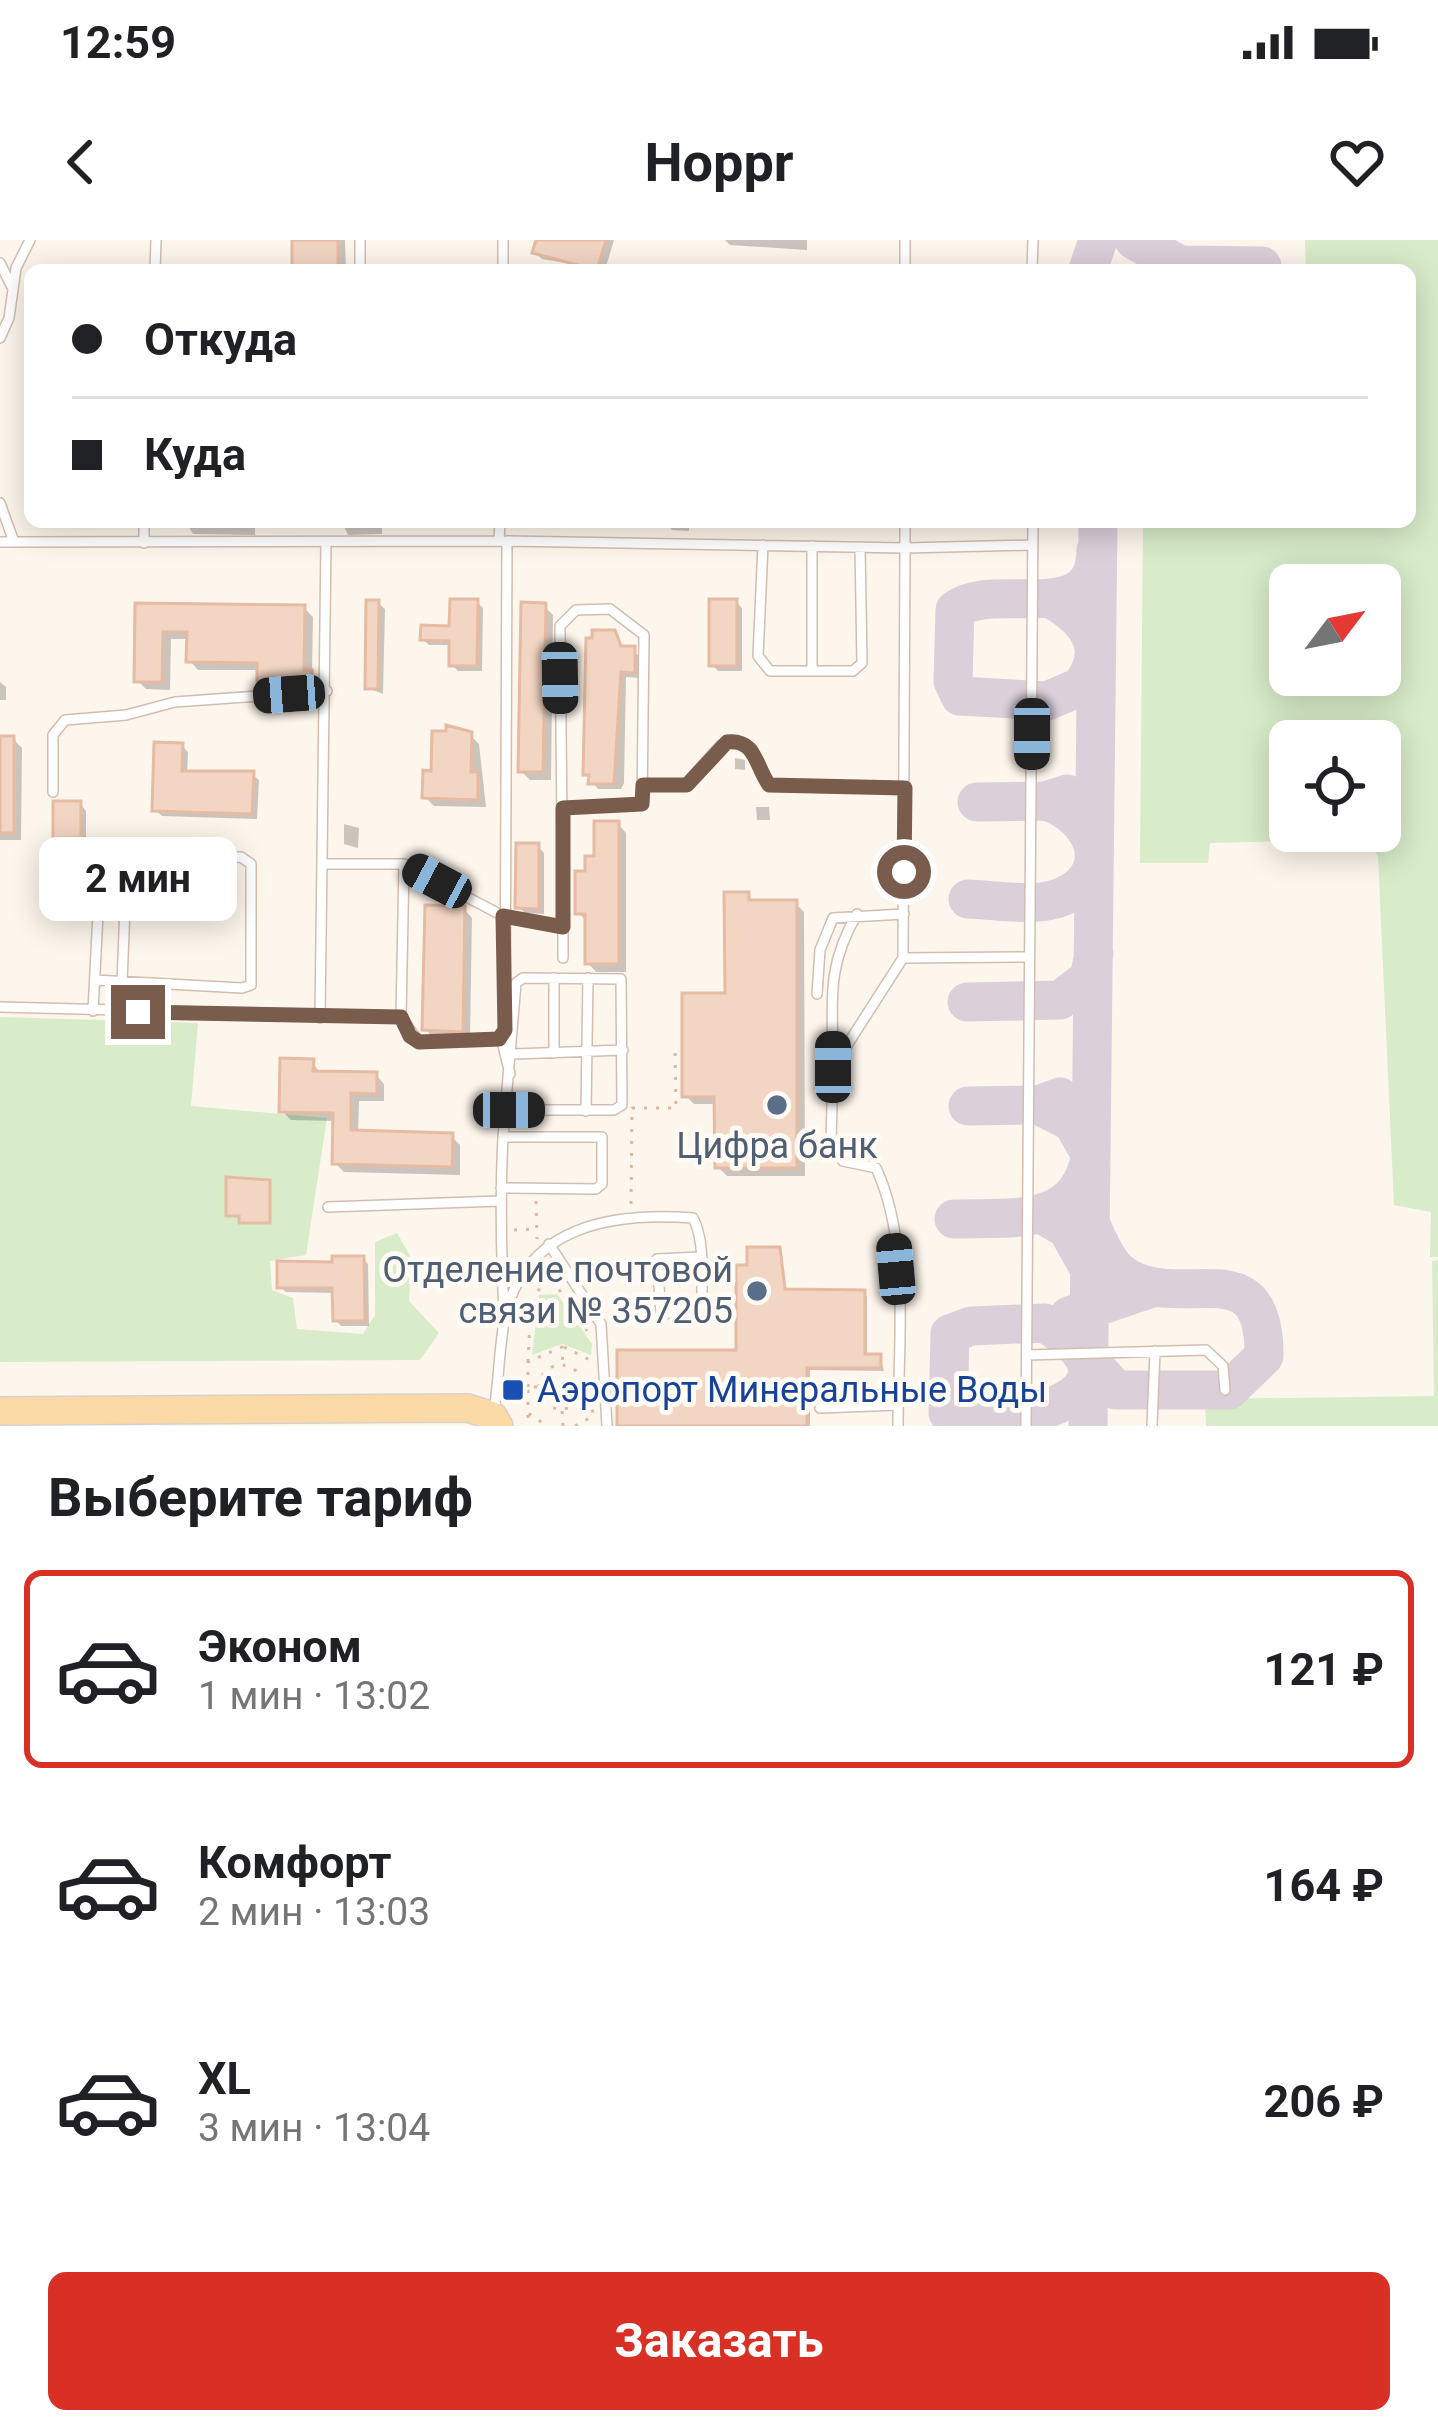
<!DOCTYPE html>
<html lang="ru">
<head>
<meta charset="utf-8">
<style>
	:root { --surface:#fff; --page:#f2f2f2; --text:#202124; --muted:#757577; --line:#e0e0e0; --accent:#d93025 }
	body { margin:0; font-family:Roboto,sans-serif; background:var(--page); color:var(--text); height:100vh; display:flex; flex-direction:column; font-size:45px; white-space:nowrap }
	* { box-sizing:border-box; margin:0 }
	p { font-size:39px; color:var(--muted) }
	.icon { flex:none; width:66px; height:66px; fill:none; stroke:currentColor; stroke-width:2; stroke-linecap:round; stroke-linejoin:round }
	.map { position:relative; height:1186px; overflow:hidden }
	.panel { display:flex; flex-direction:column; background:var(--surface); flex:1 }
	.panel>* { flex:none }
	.hud { position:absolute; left:24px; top:24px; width:1392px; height:264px; border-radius:18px; box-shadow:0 6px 30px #0003; display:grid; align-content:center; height:264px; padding:0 48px; background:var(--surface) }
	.needle { width:78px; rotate:58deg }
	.tools { position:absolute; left:1269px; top:324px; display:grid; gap:24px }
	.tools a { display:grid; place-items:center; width:132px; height:132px; border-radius:18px; background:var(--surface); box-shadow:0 6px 30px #0003; font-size:60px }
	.end { position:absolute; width:54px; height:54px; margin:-27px; border:15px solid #7a5c4d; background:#fff; box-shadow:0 0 0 6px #fff }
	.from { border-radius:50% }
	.bubble { position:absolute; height:84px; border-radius:18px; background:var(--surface); box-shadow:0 6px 30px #0003; font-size:39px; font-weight:700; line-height:84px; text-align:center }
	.car { position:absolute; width:36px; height:72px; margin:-36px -18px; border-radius:15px; box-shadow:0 0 9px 3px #0007; background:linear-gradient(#222 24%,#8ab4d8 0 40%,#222 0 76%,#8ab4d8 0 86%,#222 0) }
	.hud b { display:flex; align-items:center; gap:42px; height:114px; font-size:45px }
	.hud b+b { border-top:3px solid var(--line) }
	.hud i { width:30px; height:30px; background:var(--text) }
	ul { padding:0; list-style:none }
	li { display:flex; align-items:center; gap:36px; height:198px; margin:0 24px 18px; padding:0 24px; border:6px solid transparent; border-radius:18px }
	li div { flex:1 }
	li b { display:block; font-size:45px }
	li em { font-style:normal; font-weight:700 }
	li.active { border-color:var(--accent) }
	li>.icon { width:108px; height:108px; stroke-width:1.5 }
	h2 { padding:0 48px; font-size:54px; line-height:144px }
	.button { display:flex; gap:24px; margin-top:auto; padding:24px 48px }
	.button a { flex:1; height:138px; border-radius:18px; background:var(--accent); color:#fff; font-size:48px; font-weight:700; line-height:138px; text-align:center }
	.status { display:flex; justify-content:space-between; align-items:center; height:84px; padding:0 60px; background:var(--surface); direction:ltr }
	.status svg { height:33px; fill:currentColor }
	header { display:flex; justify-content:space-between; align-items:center; height:156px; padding:0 48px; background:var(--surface); font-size:54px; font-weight:700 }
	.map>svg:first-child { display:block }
	.green { fill:#d8ecc9; fill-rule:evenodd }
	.shadow { fill:#0003 }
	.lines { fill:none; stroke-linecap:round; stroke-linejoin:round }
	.taxiway { stroke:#dbcfda; stroke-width:39 }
	.building { fill:#f3d5c3; stroke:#e6bba3; stroke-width:3 }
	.lane-casing { stroke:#d1beb0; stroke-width:12 }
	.primary-casing { stroke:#dad1cd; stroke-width:30 }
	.path { stroke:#d9b8a5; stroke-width:3; stroke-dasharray:3 9; stroke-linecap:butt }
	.lane { stroke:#fff; stroke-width:9 }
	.primary { stroke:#fbd9a5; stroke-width:27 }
	.route { stroke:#7a5c4d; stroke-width:15 }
	.service-dot { fill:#5c6f8a; stroke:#fffaf3; stroke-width:4.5 }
	.transit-dot { fill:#1a4fb4; stroke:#fffaf3; stroke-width:4.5 }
	.labels { text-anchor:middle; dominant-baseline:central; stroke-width:10; stroke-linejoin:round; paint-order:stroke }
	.service-label { font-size:36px; fill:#4e5e75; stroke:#fffaf3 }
	.transit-label { font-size:36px; fill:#164399; stroke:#fffaf3; text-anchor:start }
</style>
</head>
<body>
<div class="status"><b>12:59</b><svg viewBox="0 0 49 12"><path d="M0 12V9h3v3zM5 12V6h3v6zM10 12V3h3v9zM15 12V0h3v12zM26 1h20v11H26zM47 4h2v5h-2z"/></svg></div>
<header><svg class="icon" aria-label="back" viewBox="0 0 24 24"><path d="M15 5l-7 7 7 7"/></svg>Hoppr<svg class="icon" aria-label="heart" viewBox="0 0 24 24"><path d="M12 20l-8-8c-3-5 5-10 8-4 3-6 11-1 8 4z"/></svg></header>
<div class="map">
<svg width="1438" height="1186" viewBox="0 0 1438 1186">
	<rect width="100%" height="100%" fill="#fdf6ec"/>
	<!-- green -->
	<path class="green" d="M1305 0H1438V1017H1430L1431 972 1394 965 1378 617 1368 599 1210 603 1208 623H1140L1143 282H1410V30H1306ZM1290 345H1380V435H1290ZM1290 501H1380V591H1290Z
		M0 777 198 783 191 866 327 878 306 1015 270 1021 272 1050 293 1058 297 1089 363 1094 375 1075V1002L397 993 412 1019 409 1061 439 1093 420 1120 0 1122Z
		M1438 1020V1186H1206L1205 1159 1434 1156 1432 1021Z
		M557 1054 592 1104 591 1115 562 1104 532 1115 539 1055Z"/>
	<!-- shadow -->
	<path class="shadow" d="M295 0H345L346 30H300L295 25Z
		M539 0H614L605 30 542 19 535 12Z
		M725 0H807V10L730 5Z
		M262 27H288L291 30H262Z
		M186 282H255V295L193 294Z
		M342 282H382V294L348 295Z
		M666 282H689V291L672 290Z
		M477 362 483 368 482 431H458L452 425V405H429L423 399 452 389Z
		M736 362 742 368V431H718L712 424Z
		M378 363 385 369 383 454 368 448Z
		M138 366 304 368 313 377 312 434 320 449 269 448 260 430H198L190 421V399H171L170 450 146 449 137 440Z
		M544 366 553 375 551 540H530L521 531Z
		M614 393 624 409 640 416V438L626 437 624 543 621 549H598L586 534Z
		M0 442 6 447V460H0Z
		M449 494 470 495 479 504 486 567 434 566 425 557Z
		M13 499 22 508 21 600H0V514Z
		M182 506 188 512 187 534H252L259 540 257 579 162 576 155 570Z
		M735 518 745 520V530L735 529Z
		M80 564 86 571V603H62L56 596Z
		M756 567H769L770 580H757Z
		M344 584 359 588 358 608 344 604Z
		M618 584 626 593V732H596L588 723V682L578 673 588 634Z
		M538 606 544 613V674L525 673 518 667Z
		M748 655 755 663H795L804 672 805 936H727L718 927 717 864H694L685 855 728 756Z
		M464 669 472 678 470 799 433 797 425 789Z
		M312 822 321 834 376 835 384 844V861H359L358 894 451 896 460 905V935L344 932 335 923 336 881 291 880 282 871Z
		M779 1010 787 1052 867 1056V1117H880L884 1131 810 1130V1186H620V1113H739L750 1028Z
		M363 1019 368 1024 369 1086H341L336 1080 335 1053 286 1052 280 1047V1024Z"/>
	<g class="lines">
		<!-- taxiway -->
		<path class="taxiway" d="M1134 0 1180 25 1262 26
			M1088 30 1098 0
			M1053 360C1089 381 1110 410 1080 447L1047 461 960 456 953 441 955 370C994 339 1095 391 1096 310
			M977 562 1045 561 1067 554
			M968 659C997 660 1039 668 1064 656 1119 630 1091 574 1045 561
			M967 762 1060 760 1089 738 1094 714
			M968 866 1038 865 1060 857
			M1045 976 1067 989 1090 1030
			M954 979C1014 977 1077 988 1091 915L1072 882 1038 865
			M1090 983C1098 999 1105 1020 1119 1032 1176 1078 1265 1002 1264 1116
			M1069 1076 1155 1047
			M1045 1083C1155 1150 1025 1186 955 1182L948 1173 950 1094 971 1086Z
			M1089 1120 1116 1150H1229L1263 1117
			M1088 1186 1098 282"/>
	</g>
	<!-- building -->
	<path class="building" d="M292 0H338V26H292Z
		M536 0H606L597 30 532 13Z
		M450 359H478L477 426H449V401L420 400 421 385 449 386Z
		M709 359H737V426H709Z
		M366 360H379L378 449H365Z
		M521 362 546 363 543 532H518Z
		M135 363 305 365 304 430H312V441H257V423L186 422 187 392H163L162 442H134Z
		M592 390H615L621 406H635V433L621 432 614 544H588L589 535H583L586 398H592Z
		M446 485 472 492 471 532H478V560L422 558 423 530 431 531 432 491H446Z
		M0 496H14V593H0Z
		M154 502 183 503 182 531H254L252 574 152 571Z
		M53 561H81V598H53Z
		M594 581H619V724H585V674H575V631H585V616H594Z
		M516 603H539V669L515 668Z
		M724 652H749V660H797V928H715L714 857H682V753H725Z
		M425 665 465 666 463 792 422 790Z
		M280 818 314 819 313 831 377 832V854L351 853V890L453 893 452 927 332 924 333 873 279 872Z
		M226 937 270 940V983H239V976H226Z
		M747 1007H780L785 1049 865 1050V1114H881V1128H807V1186H617V1110H736V1025H747Z
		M332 1016H364L365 1081H333L332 1048H277V1021L332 1022Z"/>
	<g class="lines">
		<!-- lane casing -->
		<g class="lane-casing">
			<path id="lane" d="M360 0V30
				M905 0V30
				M0 23 12 47
				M155 30 156 0
				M503 30V0
				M1032 30 1033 0
				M0 98 9 78 16 28 30 0
				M0 263 14 302
				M905 282V308L1033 305
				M499 301 500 282
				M507 301 905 308 903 718 833 827 831 902 843 921 876 928C911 1003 898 1105 898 1186
				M0 302 507 301 505 790 492 801 419 802 401 777
				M144 303V282
				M763 305 758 416 770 431H853L862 423 860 307
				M812 306V431
				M643 545 684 546 721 505 734 501 752 509 765 540 775 546 905 548
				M53 552V495L65 480 126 475 175 462 327 451
				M323 624H404
				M563 687V718
				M903 718 1028 717
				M554 738V813
				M95 740 242 748 251 745V624L241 617 127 618 122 742
				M817 754 820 710 833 678 904 674
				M0 767 401 777 404 624 503 676 563 687 560 386 576 370 610 369 644 395 642 564 563 568
				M93 771 99 654 108 641 123 639
				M320 778 326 302
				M501 798 510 834
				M514 814 623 810
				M833 824C833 763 825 729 857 674
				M586 871 588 738
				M503 897 516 743 523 738 621 739 622 865 614 870H509
				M501 948 596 949 602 944V897H503C500 956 501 1013 504 1072
				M328 967 500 961
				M549 1004 601 1084 607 1186
				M1027 1115 1206 1110 1223 1126 1225 1150
				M820 1168 898 1165
				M494 1171C499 1140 499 1107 505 1077 526 985 613 972 693 978 706 1002 701 1042 702 1070L661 1074 657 1019 700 1017
				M1026 1186 1033 282
				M1152 1186 1155 1111"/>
		</g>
		<!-- primary casing -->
		<g class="primary-casing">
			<path id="primary" d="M0 1171 468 1168 493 1176 499 1186"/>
		</g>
		<!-- path -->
		<path class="path" d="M536 961 537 999
			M631 964 632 868H676L675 806
			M514 990 535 989
			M564 1107 592 1121
			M528 1122 530 1080 545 1029 587 1091
			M539 1147a22 22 0 1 1 44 0a22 22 0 1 1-44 0Z
			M528 1147V1122L562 1107 563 1125
			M537 1147H528V1173L547 1186
			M562 1171 563 1186
			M528 1175V1186
			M575 1186 593 1176 592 1162"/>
		<!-- lane -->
		<use href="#lane" class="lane"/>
		<!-- primary -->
		<use href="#primary" class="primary"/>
	</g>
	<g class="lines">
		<!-- route -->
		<path class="route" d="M138 772 401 777 410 796 419 802 499 799 505 790 503 676 563 687V568L642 564 643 545H687L727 502C756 499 755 525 769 545L905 548 904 632"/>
	</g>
	<!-- markers -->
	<g class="service-dot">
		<circle cx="777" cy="865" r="12"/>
		<circle cx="757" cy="1051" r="12"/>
	</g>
	<rect class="transit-dot" x="501" y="1138" width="24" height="24" rx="6"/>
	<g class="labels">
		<!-- service labels -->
		<g class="service-label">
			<text x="777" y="906">Цифра банк</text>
			<text x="733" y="1030" text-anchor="end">Отделение почтовой<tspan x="733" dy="41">связи № 357205</tspan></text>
		</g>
		<!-- transit labels -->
		<g class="transit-label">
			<text x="537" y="1150">Аэропорт Минеральные Воды</text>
		</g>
	</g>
</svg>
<div class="tools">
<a><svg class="needle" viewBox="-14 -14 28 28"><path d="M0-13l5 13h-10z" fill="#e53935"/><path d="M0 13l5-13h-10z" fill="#757577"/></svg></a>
<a><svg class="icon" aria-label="locate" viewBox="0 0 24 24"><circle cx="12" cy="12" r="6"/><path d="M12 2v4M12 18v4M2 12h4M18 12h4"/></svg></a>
</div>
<i class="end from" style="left:904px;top:632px"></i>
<i class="end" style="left:138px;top:772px"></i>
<div class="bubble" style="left:39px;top:597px;width:198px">2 мин</div>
<i class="car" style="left:560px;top:438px;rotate:179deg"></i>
<i class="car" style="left:289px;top:454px;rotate:266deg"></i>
<i class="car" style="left:1032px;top:494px;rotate:180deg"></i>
<i class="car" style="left:437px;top:641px;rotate:298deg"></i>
<i class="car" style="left:833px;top:827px;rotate:0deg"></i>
<i class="car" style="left:509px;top:870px;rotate:90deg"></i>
<i class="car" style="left:896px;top:1029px;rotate:355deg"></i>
<div class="hud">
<b><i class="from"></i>Откуда</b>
<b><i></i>Куда</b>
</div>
</div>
<section class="panel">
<h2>Выберите тариф</h2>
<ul>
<li class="active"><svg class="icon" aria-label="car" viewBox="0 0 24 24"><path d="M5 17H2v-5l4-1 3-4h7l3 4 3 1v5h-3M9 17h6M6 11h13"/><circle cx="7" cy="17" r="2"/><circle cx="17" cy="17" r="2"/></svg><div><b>Эконом</b><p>1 мин · 13:02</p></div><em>121 ₽</em></li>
<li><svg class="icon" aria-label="car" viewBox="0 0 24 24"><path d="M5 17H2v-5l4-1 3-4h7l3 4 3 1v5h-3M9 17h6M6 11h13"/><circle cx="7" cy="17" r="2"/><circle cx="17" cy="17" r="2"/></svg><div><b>Комфорт</b><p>2 мин · 13:03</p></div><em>164 ₽</em></li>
<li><svg class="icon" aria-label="car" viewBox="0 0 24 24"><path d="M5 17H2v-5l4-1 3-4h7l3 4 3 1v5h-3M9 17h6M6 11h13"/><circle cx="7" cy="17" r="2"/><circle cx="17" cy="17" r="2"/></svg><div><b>XL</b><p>3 мин · 13:04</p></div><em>206 ₽</em></li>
</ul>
<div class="button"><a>Заказать</a></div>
</section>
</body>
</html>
